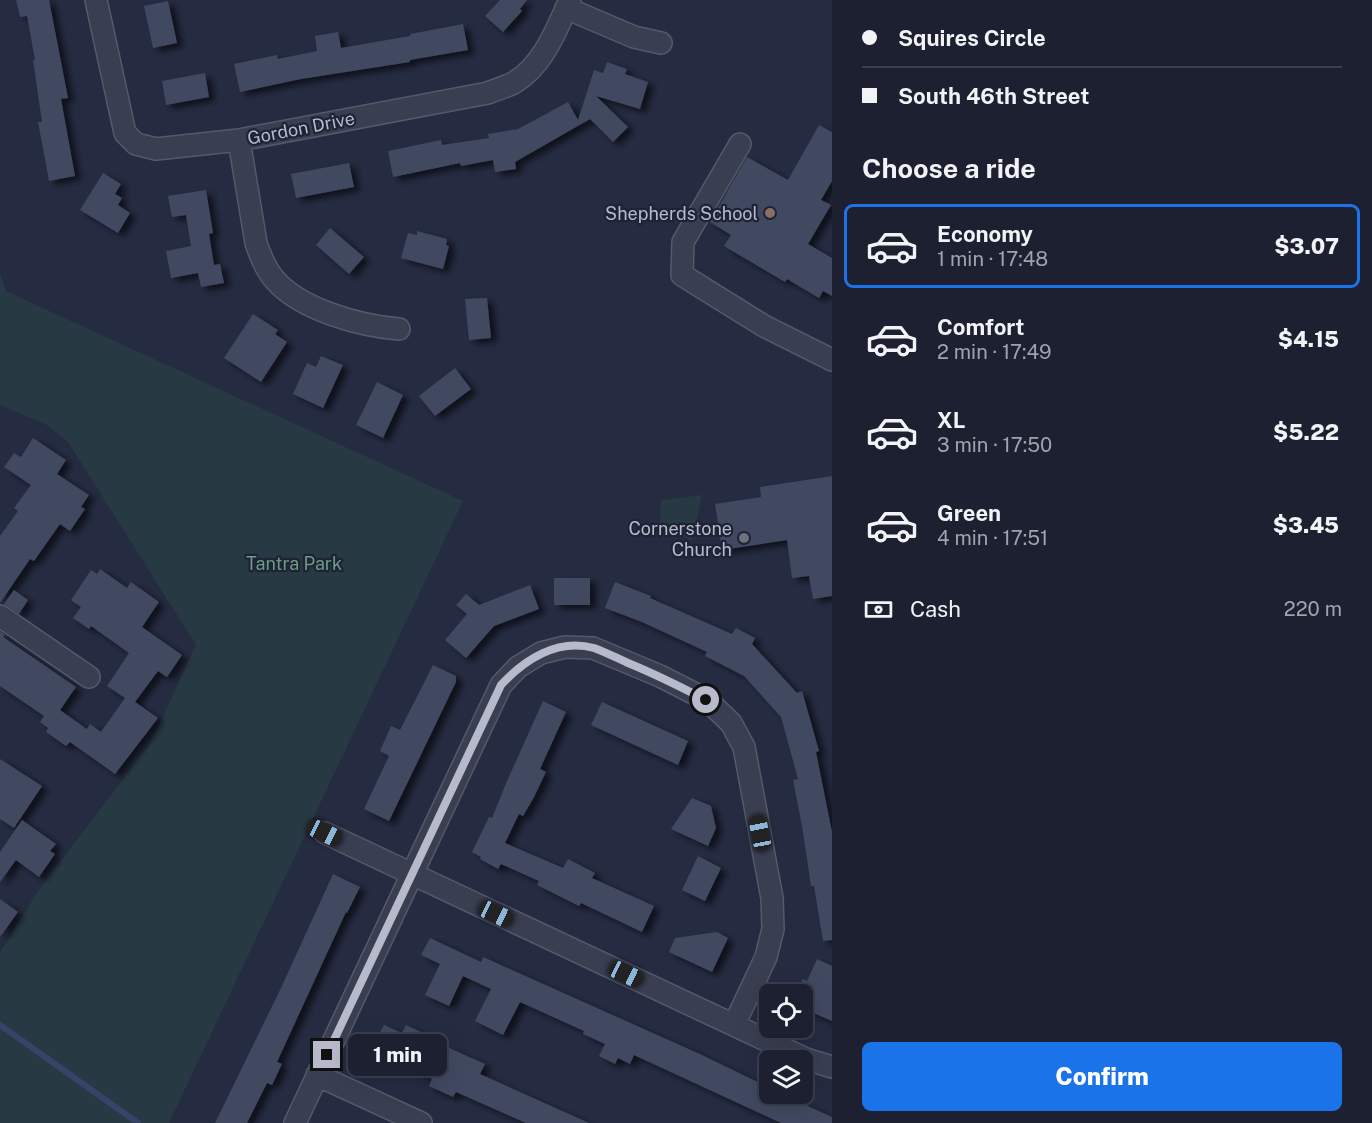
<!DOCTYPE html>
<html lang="en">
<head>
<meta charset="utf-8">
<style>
	:root { --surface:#1c2031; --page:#252839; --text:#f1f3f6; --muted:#a0a3ab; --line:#3a3e4d; --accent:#1a73e8 }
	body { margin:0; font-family:"Public Sans",sans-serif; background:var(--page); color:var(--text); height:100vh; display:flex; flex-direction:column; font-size:22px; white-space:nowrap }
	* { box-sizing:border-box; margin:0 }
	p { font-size:20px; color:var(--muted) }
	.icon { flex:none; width:33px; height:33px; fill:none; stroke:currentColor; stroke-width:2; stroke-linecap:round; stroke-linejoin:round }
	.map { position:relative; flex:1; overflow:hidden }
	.details { display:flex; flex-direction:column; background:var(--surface); width:540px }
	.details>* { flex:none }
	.banner { display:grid; align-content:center; height:132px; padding:0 30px; background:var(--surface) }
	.controls { position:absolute; left:759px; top:984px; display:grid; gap:12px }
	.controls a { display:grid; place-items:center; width:54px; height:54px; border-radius:9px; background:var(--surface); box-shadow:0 6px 24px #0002,0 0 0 2px var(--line); font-size:30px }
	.end { position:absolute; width:27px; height:27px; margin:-14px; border:8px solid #b6bacb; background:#111; box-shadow:0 0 0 3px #111 }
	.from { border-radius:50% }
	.bubble { position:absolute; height:42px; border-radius:9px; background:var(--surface); box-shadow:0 6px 24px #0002,0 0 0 2px var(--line); font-size:20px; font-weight:800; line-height:42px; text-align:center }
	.car { position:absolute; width:18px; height:36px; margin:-18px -9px; border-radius:8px; box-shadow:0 0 4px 2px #0007; background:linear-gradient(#222 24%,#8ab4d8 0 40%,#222 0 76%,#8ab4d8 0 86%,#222 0) }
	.banner b { display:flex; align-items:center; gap:21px; height:57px; font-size:22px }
	.banner b+b { border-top:2px solid var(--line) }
	.banner i { width:15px; height:15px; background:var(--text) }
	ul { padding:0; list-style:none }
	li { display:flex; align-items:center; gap:18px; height:84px; margin:0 12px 9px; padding:0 18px; border:3px solid transparent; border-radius:9px }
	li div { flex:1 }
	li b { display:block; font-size:22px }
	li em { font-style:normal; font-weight:800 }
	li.current { border-color:var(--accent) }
	li>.icon { width:54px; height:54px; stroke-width:1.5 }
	h2 { padding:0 30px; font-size:27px; line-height:72px }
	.pay { display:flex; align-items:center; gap:15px; height:66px; padding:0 30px; font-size:22px }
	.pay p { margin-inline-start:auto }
	.cta { display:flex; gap:12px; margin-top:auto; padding:12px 30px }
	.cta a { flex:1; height:69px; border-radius:9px; background:var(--accent); color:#fff; font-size:24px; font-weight:800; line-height:69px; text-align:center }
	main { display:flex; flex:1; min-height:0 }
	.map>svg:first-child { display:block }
	.green { fill:#273942 }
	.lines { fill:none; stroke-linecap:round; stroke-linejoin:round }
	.stream { stroke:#394268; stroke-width:6 }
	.building { fill:#414861; filter:url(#shadow) }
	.minor-casing { stroke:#54596b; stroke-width:24 }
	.minor { stroke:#393e51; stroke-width:21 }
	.route { stroke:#b6bacb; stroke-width:8 }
	.education-dot { fill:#8d6e63; stroke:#1e2336; stroke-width:2 }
	.worship-dot { fill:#6b7280; stroke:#1e2336; stroke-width:2 }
	.labels { text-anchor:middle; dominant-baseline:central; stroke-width:4.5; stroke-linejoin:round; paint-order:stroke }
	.street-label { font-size:18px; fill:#b6bacb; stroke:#1e2336 }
	.poi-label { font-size:18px; fill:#b6bacb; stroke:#1e2336; text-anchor:end }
	.park-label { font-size:18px; fill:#6d9c82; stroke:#1e2336 }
</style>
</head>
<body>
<main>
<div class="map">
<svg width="832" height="1123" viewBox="0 0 832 1123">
	<defs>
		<filter id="shadow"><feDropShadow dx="6" dy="4" stdDeviation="3" flood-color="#0009"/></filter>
	</defs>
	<rect width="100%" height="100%" fill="#252b41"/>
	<!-- green -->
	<path class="green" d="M0 273 6 291 463 501 169 1123H0V952L38 891 150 744 196 645 68 442 47 425 0 405Z
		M702 495 692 541 660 525 661 500Z"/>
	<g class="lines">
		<!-- stream -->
		<path class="stream" d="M0 1025 138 1123"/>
	</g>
	<!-- building -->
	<path class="building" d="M16 0H49L68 98 61 99 75 176 49 181 38 122H42L33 60H35L27 16 20 17Z
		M500 0H527L520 9 522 11 503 32 485 16Z
		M168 1 177 43 153 48 144 6Z
		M463 24 468 50 410 60V62L301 79 240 92 234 64 277 55 278 59 317 51 315 36 338 32 341 48 410 36V34Z
		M607 62 627 69 625 74 648 82 640 109 596 96 628 127 613 142 590 119 515 162 516 169 495 172 493 160 461 166 460 163 393 177 388 151 441 140 442 145 489 138 488 134 518 129 568 102 578 120 594 70 603 73Z
		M205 73 209 97 166 105 162 81Z
		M819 125 832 132V181L821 200 831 205 808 244 832 258V296L823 291 819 298 787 279 785 282 724 246 731 235 710 222 747 157 788 180Z
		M349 163 354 187 296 198 291 174Z
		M103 173 121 184 115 194 122 198 118 205 130 213 118 233 80 210Z
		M206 190 213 233 209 234 214 265 220 264 224 283 201 287 198 273 171 278 166 251 191 246 186 215 172 217 168 196Z
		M330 228 364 257 349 274 316 245Z
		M417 231 447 239 446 245 449 246 443 269 401 258 408 233 417 235Z
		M487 298 491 338 469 340 465 299Z
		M253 314 278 330 275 334 287 342 261 382 224 358Z
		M321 356 343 365 323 408 293 394 307 363 316 367Z
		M455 368 471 389 435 416 419 396Z
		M377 382 403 395 383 438 356 425Z
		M33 438 66 460 57 474 89 495 81 507 85 509 70 531 60 524 34 561 30 559 0 603V536L18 511 14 508 31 485 4 467 14 453 21 457Z
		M832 476V596L813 599 809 576 792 578 787 540 722 550 715 504 761 497 760 487Z
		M100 569 127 588 131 582 159 602 142 627 182 655 167 677 158 671 135 702 158 718 115 774 70 742 66 746 46 732 48 728 40 722 44 716 0 686V631L5 635 3 637 76 687 60 710 87 729 90 724 101 732 125 698 107 686 129 653 91 626 89 629 73 618 81 607 71 600 91 570 97 574Z
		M554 578H590V605H554Z
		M615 582 651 596 650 598 732 634 736 628 755 638 752 644 797 693 802 691 819 751 816 752 832 832V940L823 941 814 886H811L802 826 793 780 798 779 781 717 744 676 705 656 707 652 642 622 605 608Z
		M530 585 539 609 494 626 466 658 445 640 467 614 456 605 466 594 479 605Z
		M14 590 28 600 19 614 4 604Z
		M433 665 456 676V682L389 821 364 809 389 756 380 751 391 726 400 730Z
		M543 701 566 712 540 769 546 772 534 797 523 816 519 814 505 843 563 868 568 859 595 873 592 878 654 906 642 932 581 903 579 906 537 885 539 881 501 864 498 869 480 859 481 857 472 852 489 817 492 818 507 781Z
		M602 702 688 741 678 765 591 725Z
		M0 759 42 786 14 828 0 819Z
		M692 798 711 806 716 828 708 846 671 829Z
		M22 820 56 844 50 851 55 854 39 877 16 860 0 882V852Z
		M698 856 721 868 705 901 682 890Z
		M333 874 360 887 347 913 346 912 277 1062 282 1064 272 1085 267 1083 247 1123H215L281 988Z
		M0 899 18 912 0 937Z
		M717 932 728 938 712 972 669 952 675 938Z
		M430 938 481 962 483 957 702 1055 770 1088V1094H781L832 1117V1123H781L634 1055 630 1064 618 1058 615 1064 599 1056 605 1044 583 1034 584 1031 520 1002 503 1035 475 1021 491 989 463 976 449 1006 425 995 440 964 421 955Z
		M817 959 832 966V1021L802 1008V979L807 981Z
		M384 1025 402 1033 406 1025 421 1032 417 1041 443 1055 447 1047 485 1064 480 1074 589 1123H526L456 1092 453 1097 429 1086 432 1079 371 1050Z"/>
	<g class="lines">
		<!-- minor casing -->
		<g class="minor-casing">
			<path id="minor" d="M96 0 125 133 136 144 156 149 239 140 488 93C497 89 507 87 515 82 544 64 556 30 570 0
				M566 8 634 37 661 43
				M239 140 256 243C260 255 266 270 275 280 301 310 361 326 399 329
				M740 144 683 242 682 275 764 326 832 360
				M0 616 89 677
				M325 833 806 1059 832 1067
				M317 1075 421 1123
				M295 1123 501 685 518 667 541 653 565 647 593 648 660 676 707 700 731 723 744 747 772 898 773 929 766 957 734 1025"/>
		</g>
		<!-- minor -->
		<use href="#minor" class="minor"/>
	</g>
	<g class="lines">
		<!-- route -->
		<path class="route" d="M327 1055 501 685C524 660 557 638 594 648 605 652 617 658 628 663 655 674 681 687 706 700"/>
	</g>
	<!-- markers -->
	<circle class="education-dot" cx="770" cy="213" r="6"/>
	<circle class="worship-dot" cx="744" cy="538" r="6"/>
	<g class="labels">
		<!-- street labels -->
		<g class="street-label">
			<text transform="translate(301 128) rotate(-11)">Gordon Drive</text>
		</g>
		<!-- poi labels -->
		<g class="poi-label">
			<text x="758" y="213">Shepherds School</text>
			<text x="732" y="528">Cornerstone<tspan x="732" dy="21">Church</tspan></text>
		</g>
		<!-- park labels -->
		<g class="park-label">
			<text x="294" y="563">Tantra Park</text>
		</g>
	</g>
</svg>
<div class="controls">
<a><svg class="icon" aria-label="locate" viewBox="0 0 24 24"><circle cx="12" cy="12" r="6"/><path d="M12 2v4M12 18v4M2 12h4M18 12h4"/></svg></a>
<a><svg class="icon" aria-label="layers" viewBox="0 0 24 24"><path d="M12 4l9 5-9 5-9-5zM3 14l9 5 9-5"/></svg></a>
</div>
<i class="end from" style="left:706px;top:700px"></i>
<i class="end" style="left:327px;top:1055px"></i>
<div class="bubble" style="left:348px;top:1034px;width:99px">1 min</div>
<i class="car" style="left:325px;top:833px;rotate:116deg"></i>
<i class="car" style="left:760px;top:833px;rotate:349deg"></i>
<i class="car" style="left:496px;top:914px;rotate:115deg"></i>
<i class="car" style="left:626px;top:974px;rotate:115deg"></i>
</div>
<section class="details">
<div class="banner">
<b><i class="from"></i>Squires Circle</b>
<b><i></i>South 46th Street</b>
</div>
<h2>Choose a ride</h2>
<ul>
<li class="current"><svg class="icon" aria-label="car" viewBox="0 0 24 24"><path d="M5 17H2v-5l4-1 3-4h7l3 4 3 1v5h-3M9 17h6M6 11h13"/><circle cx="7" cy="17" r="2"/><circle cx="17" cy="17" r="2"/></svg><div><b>Economy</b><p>1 min · 17:48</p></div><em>$3.07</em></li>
<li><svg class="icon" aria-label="car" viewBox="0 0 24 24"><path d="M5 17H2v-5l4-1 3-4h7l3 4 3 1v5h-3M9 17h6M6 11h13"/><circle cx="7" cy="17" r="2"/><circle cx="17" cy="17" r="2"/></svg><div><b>Comfort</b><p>2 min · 17:49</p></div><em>$4.15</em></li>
<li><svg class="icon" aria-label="car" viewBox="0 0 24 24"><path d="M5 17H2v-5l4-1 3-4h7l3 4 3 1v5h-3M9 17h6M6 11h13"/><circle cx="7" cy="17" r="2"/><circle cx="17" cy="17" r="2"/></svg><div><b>XL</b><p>3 min · 17:50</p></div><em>$5.22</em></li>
<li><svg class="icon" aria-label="car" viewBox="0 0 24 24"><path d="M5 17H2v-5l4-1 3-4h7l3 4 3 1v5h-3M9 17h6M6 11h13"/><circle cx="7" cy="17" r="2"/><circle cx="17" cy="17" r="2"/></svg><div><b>Green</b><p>4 min · 17:51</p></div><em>$3.45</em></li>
</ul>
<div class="pay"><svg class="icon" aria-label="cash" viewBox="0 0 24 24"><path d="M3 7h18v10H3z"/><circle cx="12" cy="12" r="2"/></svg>Cash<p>220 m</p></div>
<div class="cta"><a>Confirm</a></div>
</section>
</main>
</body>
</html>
